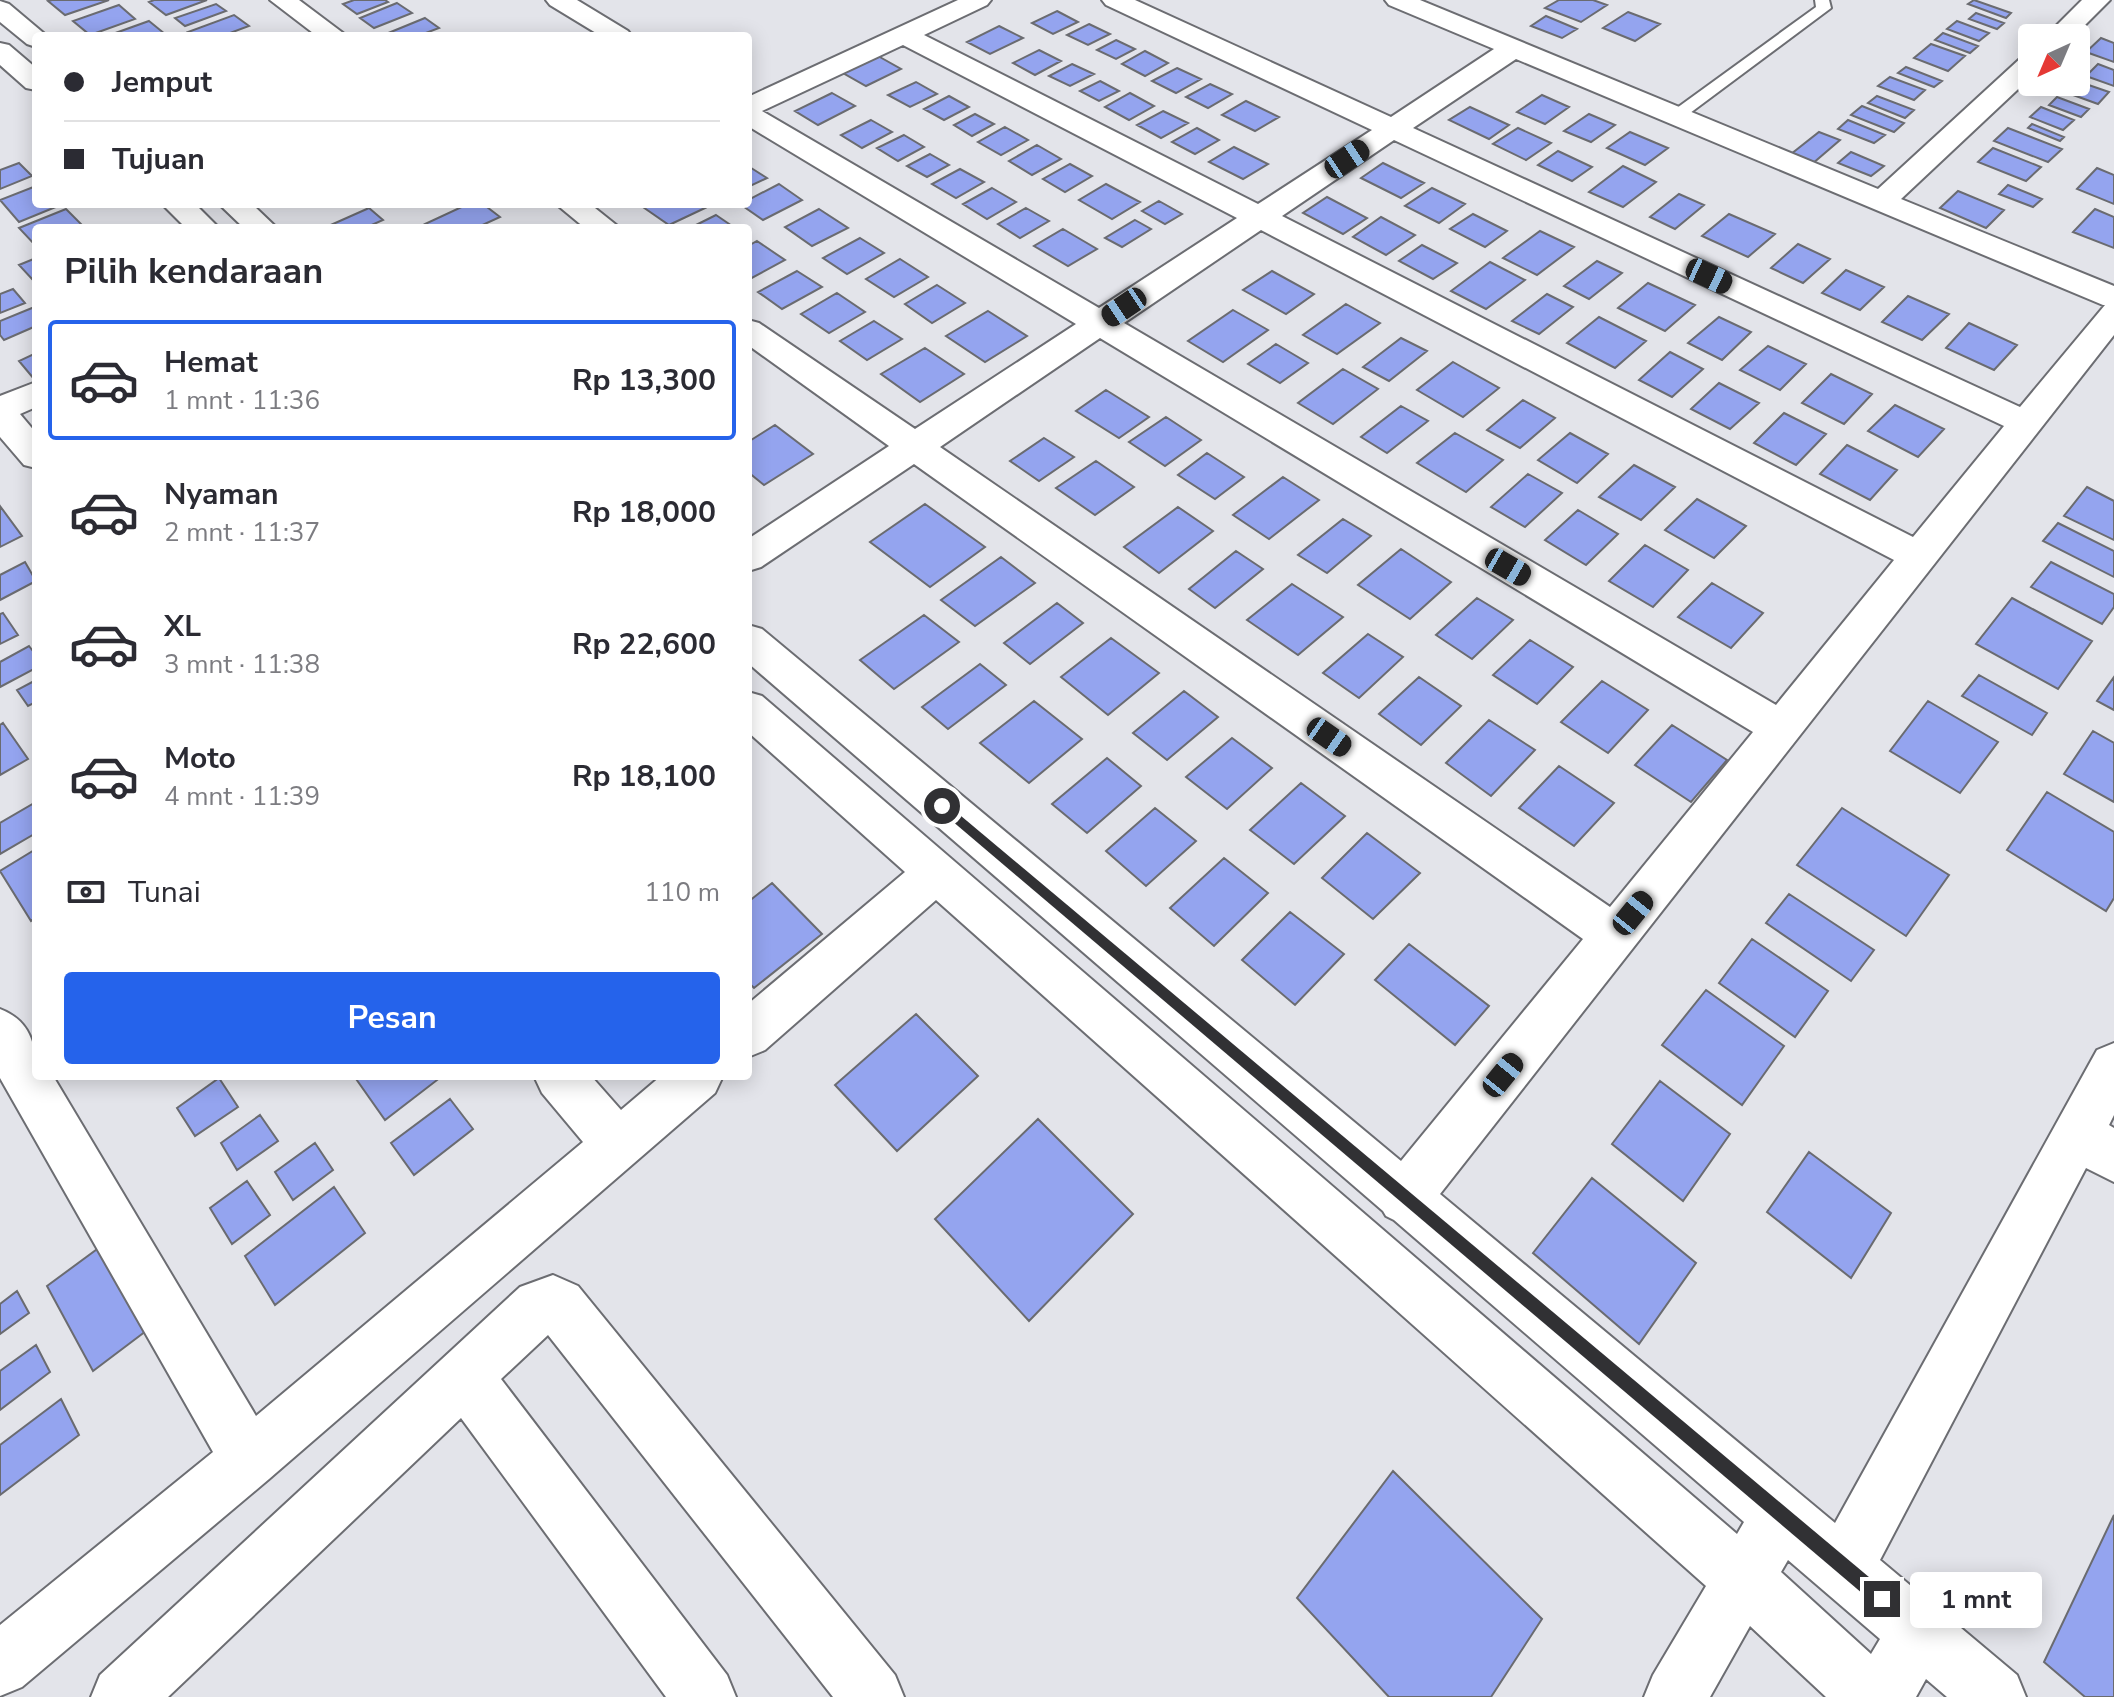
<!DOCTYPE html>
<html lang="id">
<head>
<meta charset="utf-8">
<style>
	:root { --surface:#fff; --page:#f2f2f3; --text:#2b2b33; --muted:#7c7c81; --line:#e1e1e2; --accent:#2563eb }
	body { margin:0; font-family:"Nunito Sans",sans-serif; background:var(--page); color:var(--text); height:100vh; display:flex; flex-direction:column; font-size:30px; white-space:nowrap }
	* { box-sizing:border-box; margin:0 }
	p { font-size:26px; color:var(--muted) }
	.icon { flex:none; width:44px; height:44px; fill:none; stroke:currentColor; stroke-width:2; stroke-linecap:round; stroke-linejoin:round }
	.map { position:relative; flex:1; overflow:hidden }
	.drawer { position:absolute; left:32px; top:224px; width:720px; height:856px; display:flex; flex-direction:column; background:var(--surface); border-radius:8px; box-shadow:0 4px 20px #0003 }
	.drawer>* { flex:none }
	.guide { position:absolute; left:32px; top:32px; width:720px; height:176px; border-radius:8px; box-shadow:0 4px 20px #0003; display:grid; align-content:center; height:176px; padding:0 32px; background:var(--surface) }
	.needle { width:52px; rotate:224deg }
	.fabs { position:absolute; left:2018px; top:24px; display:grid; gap:16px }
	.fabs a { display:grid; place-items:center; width:72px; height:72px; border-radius:8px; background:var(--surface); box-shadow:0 4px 20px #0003; font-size:40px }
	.end { position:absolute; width:36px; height:36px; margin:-18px; border:10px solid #313134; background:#fff; box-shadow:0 0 0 4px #fff }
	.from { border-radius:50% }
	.bubble { position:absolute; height:56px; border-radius:8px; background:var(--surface); box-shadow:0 4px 20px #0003; font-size:26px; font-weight:700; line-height:56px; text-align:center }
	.car { position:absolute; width:24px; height:48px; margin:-24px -12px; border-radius:10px; box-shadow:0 0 6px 2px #0007; background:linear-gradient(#222 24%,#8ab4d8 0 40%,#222 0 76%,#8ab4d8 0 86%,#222 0) }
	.guide b { display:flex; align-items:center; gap:28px; height:76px; font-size:30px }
	.guide b+b { border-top:2px solid var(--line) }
	.guide i { width:20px; height:20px; background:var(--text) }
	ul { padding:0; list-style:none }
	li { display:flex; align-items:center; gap:24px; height:120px; margin:0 16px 12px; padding:0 16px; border:4px solid transparent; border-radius:8px }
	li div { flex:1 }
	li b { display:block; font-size:30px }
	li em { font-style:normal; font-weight:700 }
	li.current { border-color:var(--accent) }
	li>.icon { width:72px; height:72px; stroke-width:1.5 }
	h2 { padding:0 32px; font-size:36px; line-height:96px }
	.pay { display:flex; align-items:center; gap:20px; height:88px; padding:0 32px; font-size:30px }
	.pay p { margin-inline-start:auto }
	.action { display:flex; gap:16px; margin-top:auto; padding:16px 32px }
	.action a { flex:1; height:92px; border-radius:8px; background:var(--accent); color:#fff; font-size:32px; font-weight:700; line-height:92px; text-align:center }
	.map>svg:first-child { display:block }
	.building { fill:#94a4ef; stroke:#6a6b70; stroke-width:2 }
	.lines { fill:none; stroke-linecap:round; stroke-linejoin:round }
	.lane-casing { stroke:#6c6d72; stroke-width:4 }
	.street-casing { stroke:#6c6d72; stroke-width:4 }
	.lane { fill:#fff; fill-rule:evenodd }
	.street { fill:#fff; fill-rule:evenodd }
	.route { fill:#313134 }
</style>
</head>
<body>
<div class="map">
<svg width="2114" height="1697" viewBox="0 0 2114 1697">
	<rect width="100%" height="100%" fill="#e3e4ea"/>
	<!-- building -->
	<path class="building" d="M52 0H109L65 15 48 1Z
		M154 0H207L166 15 149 2Z
		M354 0H385L388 2 357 14 343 4Z
		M1559 0H1593L1607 5 1581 22 1545 8Z
		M1974 0 2011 13 2006 18 1968 4Z
		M397 3 412 13 374 28 360 18Z
		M216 4 226 11 185 26 175 18Z
		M119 5 135 19 90 35 73 21Z
		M1057 11 1078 22 1053 34 1032 23Z
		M1628 12 1660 24 1635 41 1603 28Z
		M1976 13 2004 23 1997 29 1969 19Z
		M234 15 249 26 222 36H194L188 32Z
		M1546 16 1577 29 1562 38 1531 26Z
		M425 18 439 28 418 36H381Z
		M149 21 165 34 107 36Z
		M1957 21 1989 33 1979 41 1947 29Z
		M1089 24 1110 34 1088 45 1067 35Z
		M999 26 1023 38 990 54 967 42Z
		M1943 33 1978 46 1970 53 1935 40Z
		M2101 38 2114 43V62L2086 52Z
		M1116 40 1135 49 1116 59 1097 50Z
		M1931 44 1965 56 1948 71 1914 58Z
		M1039 50 1061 61 1035 75 1013 63Z
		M1145 51 1168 63 1145 76 1122 64Z
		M878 56 901 69 866 86 843 73Z
		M1072 64 1094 74 1070 86 1049 76Z
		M2098 64 2114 70V86L2086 76Z
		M1906 67 1942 81 1934 87 1898 73Z
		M1177 68 1201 79 1176 93 1152 81Z
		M1890 77 1925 90 1914 100 1878 86Z
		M1100 81 1119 91 1099 101 1080 91Z
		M2077 81 2109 92 2098 104 2065 92Z
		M916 82 937 94 910 107 888 95Z
		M1210 84 1232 94 1208 108 1186 97Z
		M832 93 855 106 818 125 795 111Z
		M1130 93 1154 106 1129 120 1105 107Z
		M1542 95 1569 107 1545 124 1517 112Z
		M949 96 969 107 944 120 924 109Z
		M1877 96 1914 110 1905 118 1868 103Z
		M2057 97 2089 109 2081 117 2049 105Z
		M1246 101 1279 117 1255 131 1222 115Z
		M1862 106 1904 123 1894 132 1851 115Z
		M1470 107 1509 125 1489 139 1449 120Z
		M2041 107 2074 120 2063 130 2030 117Z
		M1163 111 1188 123 1161 138 1137 125Z
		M975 114 994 124 972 136 954 125Z
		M1589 114 1615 125 1591 142 1564 131Z
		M871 120 892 132 862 148 841 135Z
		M1848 120 1885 135 1874 143 1838 129Z
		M2032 124 2064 137 2060 141 2028 128Z
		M1005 127 1028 140 1001 155 978 142Z
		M1197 128 1219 140 1195 154 1172 142Z
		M1518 128 1551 143 1526 160 1493 144Z
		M2008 128 2062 149 2048 162 1994 141Z
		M1630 132 1668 148 1645 165 1607 148Z
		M1819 132 1840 140 1812 164 1791 154Z
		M904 135 924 147 898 161 877 148Z
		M1037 145 1061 159 1032 175 1009 161Z
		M1234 147 1268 164 1243 179 1209 162Z
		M1993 148 2041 167 2026 181 1978 162Z
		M1558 151 1592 167 1572 181 1538 165Z
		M1851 152 1884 166 1871 176 1838 163Z
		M930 154 949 165 927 177 907 166Z
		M19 163 32 176 0 189V170Z
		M1383 163 1424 183 1401 198 1361 178Z
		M1070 164 1092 176 1065 192 1043 179Z
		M748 166 767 178 748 187Z
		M1623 166 1656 182 1623 207 1589 192Z
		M2097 168 2114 175V204L2077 189Z
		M960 169 984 182 956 198 932 184Z
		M779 184 802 200 763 220 740 204H748V200Z
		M1106 184 1140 202 1112 219 1079 200Z
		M2008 185 2042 199 2033 207 1999 194Z
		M36 186V204H63L19 222 0 200Z
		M992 188 1016 202 987 219 963 204Z
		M1432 188 1465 204 1439 223 1405 206Z
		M1958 191 2004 210 1986 228 1940 208Z
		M1679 194 1704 205 1675 229 1650 217Z
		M1327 197 1367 218 1343 234 1303 213Z
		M1159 201 1182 214 1165 224 1142 211Z
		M468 204H483L500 217 476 228H430L425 224Z
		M699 204 705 208 669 225 640 205Z
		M369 208 383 220 365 228H324Z
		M1026 208 1049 221 1020 238 998 224Z
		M66 209 83 226 36 228V246L19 228Z
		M819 209 848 228 812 246 785 227Z
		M2095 209 2114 217V248L2073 232Z
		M1473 214 1507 231 1485 247 1450 229Z
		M1729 214 1775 234 1748 257 1702 236Z
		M716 215 735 228H690Z
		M1381 217 1415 235 1386 255 1353 237Z
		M1135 220 1151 229 1122 247 1105 238Z
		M1063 229 1097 249 1068 266 1034 246Z
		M1540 231 1574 247 1537 275 1503 258Z
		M860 238 884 253 847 274 823 258Z
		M757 241 785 260 748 280V246Z
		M1798 244 1830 259 1803 283 1771 268Z
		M1422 245 1457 263 1433 279 1399 261Z
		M36 258V277L32 279 19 265Z
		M900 259 928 277 894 297 866 279Z
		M1597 261 1622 273 1589 299 1564 286Z
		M1490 262 1525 280 1486 309 1451 291Z
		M1846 270 1884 287 1860 310 1822 293Z
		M797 271 822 287 782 309 758 292Z
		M1272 271 1314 294 1286 314 1243 290Z
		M1648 283 1695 305 1665 331 1618 308Z
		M937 285 965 303 932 323 905 304Z
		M13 289 25 303 0 313V294Z
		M837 293 865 312 829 333 801 314Z
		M1547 294 1573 307 1539 334 1512 321Z
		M1908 296 1949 314 1922 340 1882 322Z
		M1346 304 1380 323 1337 354 1303 335Z
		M32 308 36 312V326L4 340 0 335V321Z
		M1233 310 1268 330 1223 362 1188 341Z
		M988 311 1027 336 985 362 946 336Z
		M1599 317 1646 341 1615 368 1567 343Z
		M1719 317 1751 332 1722 360 1688 343Z
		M874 321 902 339 867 360 840 341Z
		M1969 323 2017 345 1994 370 1946 348Z
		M1401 338 1427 351 1389 381 1363 367Z
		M1276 344 1308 363 1280 383 1248 364Z
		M1768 346 1806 364 1780 390 1740 370Z
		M925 348 964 374 920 402 881 374Z
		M1670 352 1703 369 1672 397 1639 380Z
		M36 353V378L34 379 19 361Z
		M1453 362 1499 388 1463 417 1417 390Z
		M1343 369 1378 389 1333 424 1298 403Z
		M1831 374 1872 394 1844 424 1802 403Z
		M1719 383 1759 403 1730 429 1691 409Z
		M1106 390 1149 417 1119 438 1076 411Z
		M1523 400 1555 418 1520 448 1487 430Z
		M1895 405 1944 429 1918 457 1868 431Z
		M1401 406 1428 421 1387 453 1361 437Z
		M1784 413 1826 434 1796 465 1754 443Z
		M1166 417 1201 440 1165 466 1129 442Z
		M775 425 813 454 764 485 748 472V442Z
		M1455 433 1503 460 1466 492 1417 463Z
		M1570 433 1608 454 1577 483 1538 460Z
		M1044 438 1074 457 1039 481 1010 461Z
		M1847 445 1897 470 1870 500 1820 474Z
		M1207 453 1244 477 1215 499 1178 475Z
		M1096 461 1134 487 1095 515 1056 488Z
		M1634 465 1675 487 1641 520 1599 497Z
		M1528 474 1562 493 1525 527 1491 507Z
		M1283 477 1319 500 1269 539 1233 515Z
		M2087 487 2114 501V540L2064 516Z
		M1697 499 1746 526 1714 558 1665 530Z
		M925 504 985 547 930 587 870 542Z
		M0 506 22 536 0 547Z
		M1178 507 1213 531 1159 573 1124 547Z
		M1578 510 1618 534 1586 565 1545 540Z
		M1343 519 1371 536 1327 573 1298 555Z
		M2058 523 2114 551V577L2043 541Z
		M1645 545 1688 570 1653 607 1609 581Z
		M1401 549 1451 582 1410 619 1358 585Z
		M1236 551 1263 569 1215 608 1189 589Z
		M1001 557 1035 583 975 626 941 600Z
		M25 562 36 581 0 600V575Z
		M2051 562 2114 594V607L2102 624 2031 587Z
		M1712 583 1763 613 1731 648 1678 617Z
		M1292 584 1343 617 1298 655 1247 620Z
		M1477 598 1513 620 1472 659 1436 635Z
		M2012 598 2092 641 2058 689 1976 644Z
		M1057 603 1083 623 1030 664 1004 643Z
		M3 613 18 635 0 644V614Z
		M924 615 959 642 894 689 860 660Z
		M1368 634 1403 657 1359 698 1323 673Z
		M1111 638 1159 673 1108 715 1061 677Z
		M1530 640 1573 667 1537 704 1493 675Z
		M29 646 36 655V668L0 687V662Z
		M980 664 1006 685 948 729 922 707Z
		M1979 675 2047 713 2032 735 1962 696Z
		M1419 677 1461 706 1421 745 1379 714Z
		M2114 677V710L2097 701Z
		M36 680V702L28 706 17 690Z
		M1602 681 1648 710 1608 753 1561 722Z
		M1184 691 1218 717 1167 760 1133 733Z
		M1034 701 1082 739 1029 783 980 743Z
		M1928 701 1998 742 1960 793 1890 751Z
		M1489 720 1535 750 1491 796 1446 763Z
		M3 723 28 759 0 775V725Z
		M1672 725 1727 760 1691 802 1635 765Z
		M2093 731 2114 743V802L2064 774Z
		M1232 738 1272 768 1227 809 1186 777Z
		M1107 758 1141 786 1087 833 1052 804Z
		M1559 766 1614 803 1574 846 1519 808Z
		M1301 783 1345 816 1294 864 1250 830Z
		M2047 792 2114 832V898L2106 911 2007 850Z
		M36 802V833L0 854V823Z
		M1155 808 1196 841 1146 886 1106 851Z
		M1842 808 1949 875 1906 936 1797 865Z
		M1367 833 1420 873 1373 919 1322 878Z
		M36 849V917L31 921 0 871Z
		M1224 858 1268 893 1214 946 1170 908Z
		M772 883 822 934 754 988 748 982V902Z
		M1789 894 1874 950 1851 981 1766 923Z
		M1290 912 1344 954 1295 1005 1242 960Z
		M1752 939 1828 991 1795 1037 1719 983Z
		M1409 944 1489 1006 1455 1045 1375 980Z
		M1706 990 1784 1046 1742 1105 1662 1045Z
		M916 1014 978 1076 897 1151 835 1085Z
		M354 1076H440L441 1077 385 1120Z
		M219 1078 238 1107 195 1136 177 1108Z
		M1660 1081 1730 1134 1683 1201 1612 1144Z
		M450 1099 473 1129 414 1175 391 1143Z
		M260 1115 278 1141 237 1170 221 1143Z
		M1038 1119 1133 1214 1029 1321 935 1219Z
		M315 1143 333 1170 293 1200 275 1172Z
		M1809 1152 1891 1213 1851 1278 1767 1212Z
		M1592 1178 1696 1263 1639 1344 1533 1253Z
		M247 1181 270 1215 232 1244 210 1208Z
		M334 1187 365 1233 275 1305 245 1256Z
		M100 1247 146 1331 93 1371 47 1286Z
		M17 1291 29 1313 0 1334V1304Z
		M36 1345 50 1372 0 1410V1371Z
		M61 1399 79 1435 0 1495V1445Z
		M1393 1471 1542 1619 1491 1697H1389L1297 1598Z
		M2114 1515V1697H2085L2044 1662Z"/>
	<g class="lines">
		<!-- lane casing -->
		<g class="lane-casing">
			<path id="lane" d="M1815 0H1829L1831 8 1682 119H1670V113L1816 7Z"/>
		</g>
		<!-- street casing -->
		<g class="street-casing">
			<path id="street" d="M270 0H299L347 36H317Z
				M546 0H577L628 31 632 36H601L550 5Z
				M958 0H991L987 5 924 35 1258 204 1372 130 1106 5 1102 0H1135L1391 117 1494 49 1389 5 1385 0H1420L1878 189 2023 56 2032 54V76L1901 199 2114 286V335L1440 1194 1835 1523 2097 1050 2114 1043V1115L2109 1125 2114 1128V1182L2086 1168 1880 1560 2017 1675 2026 1697H1947L1926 1679 1916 1697H1826L1750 1626 1710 1697H1644L1653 1675 1706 1586 936 900 765 1050 748 1057V1004L905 872 748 732V692L762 696 1737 1534 1744 1522 1394 1220 1386 1216 1383 1211 748 663V625L762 629 1401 1161 1583 939 914 464 761 567 748 571V539L889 446 748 345V320L759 323 915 429 1076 324 748 126V97ZM903 45 1237 218 1099 308 762 111ZM1516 59 2103 305H2105L2020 407 1413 128ZM1394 140 2004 426 1913 537 1282 216ZM1261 230 1894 560 1776 705 1124 323ZM1100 338 1753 732 1610 907 940 447ZM1788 1560 1880 1639 1871 1654 1781 1572Z
				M2082 0H2110L2072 38H2044Z
				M0 1 9 4 47 36H36V47L27 44 0 22Z
				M0 43 9 45 36 68V90L26 88 0 65Z
				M162 204H195L219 228H186Z
				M219 204H252L277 228H244Z
				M556 204H590L620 228H585Z
				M36 382V407L20 414 36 433V468L24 465 0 437V396Z
				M0 1009C31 1021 36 1045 36 1076H53L256 1416 583 1142 542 1093 534 1076H591L621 1110 661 1076H723L715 1093 269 1479 22 1687 0 1696V1625L213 1452 0 1078Z
				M553 1275 578 1286 895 1675 904 1697H833L548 1335 501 1379 727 1675 736 1697H666L461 1418 168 1697H91L100 1675 520 1287Z"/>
		</g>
		<!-- lane -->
		<use href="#lane" class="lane"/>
		<!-- street -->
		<use href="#street" class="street"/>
	</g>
	<!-- route -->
	<path class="route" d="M942 800 1888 1593 1891 1599 1888 1605 1882 1608 1876 1605 938 809 936 806Z"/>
</svg>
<div class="fabs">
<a><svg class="needle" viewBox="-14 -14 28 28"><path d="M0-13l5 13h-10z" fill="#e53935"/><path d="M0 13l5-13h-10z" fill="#7c7c81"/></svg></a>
</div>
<i class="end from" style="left:942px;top:806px"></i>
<i class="end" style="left:1882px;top:1599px"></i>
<div class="bubble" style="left:1910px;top:1572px;width:132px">1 mnt</div>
<i class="car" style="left:1347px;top:159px;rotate:56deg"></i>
<i class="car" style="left:1709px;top:276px;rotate:115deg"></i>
<i class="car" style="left:1124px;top:307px;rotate:236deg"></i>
<i class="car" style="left:1508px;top:567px;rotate:120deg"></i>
<i class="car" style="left:1329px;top:737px;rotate:125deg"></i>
<i class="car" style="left:1633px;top:913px;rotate:39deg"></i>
<i class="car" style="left:1503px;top:1075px;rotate:39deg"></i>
<div class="guide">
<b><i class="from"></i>Jemput</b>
<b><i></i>Tujuan</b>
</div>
<section class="drawer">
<h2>Pilih kendaraan</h2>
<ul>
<li class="current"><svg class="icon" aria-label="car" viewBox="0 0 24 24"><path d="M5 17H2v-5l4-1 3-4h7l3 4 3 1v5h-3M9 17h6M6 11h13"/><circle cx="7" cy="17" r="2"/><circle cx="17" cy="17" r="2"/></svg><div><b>Hemat</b><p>1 mnt · 11:36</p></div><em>Rp 13,300</em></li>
<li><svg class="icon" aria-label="car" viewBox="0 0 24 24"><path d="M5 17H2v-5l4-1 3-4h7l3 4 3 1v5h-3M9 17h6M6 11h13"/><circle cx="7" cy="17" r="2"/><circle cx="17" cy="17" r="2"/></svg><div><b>Nyaman</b><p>2 mnt · 11:37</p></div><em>Rp 18,000</em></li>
<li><svg class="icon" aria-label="car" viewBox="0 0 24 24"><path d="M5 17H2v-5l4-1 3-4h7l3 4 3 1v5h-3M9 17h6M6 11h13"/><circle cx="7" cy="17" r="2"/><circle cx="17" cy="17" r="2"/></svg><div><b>XL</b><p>3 mnt · 11:38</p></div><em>Rp 22,600</em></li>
<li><svg class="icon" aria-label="car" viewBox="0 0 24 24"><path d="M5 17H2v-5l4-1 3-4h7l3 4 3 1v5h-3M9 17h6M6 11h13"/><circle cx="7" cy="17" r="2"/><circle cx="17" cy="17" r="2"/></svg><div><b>Moto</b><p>4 mnt · 11:39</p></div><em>Rp 18,100</em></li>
</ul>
<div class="pay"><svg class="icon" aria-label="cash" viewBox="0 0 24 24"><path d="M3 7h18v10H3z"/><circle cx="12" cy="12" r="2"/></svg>Tunai<p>110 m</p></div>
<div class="action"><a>Pesan</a></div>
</section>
</div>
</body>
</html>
